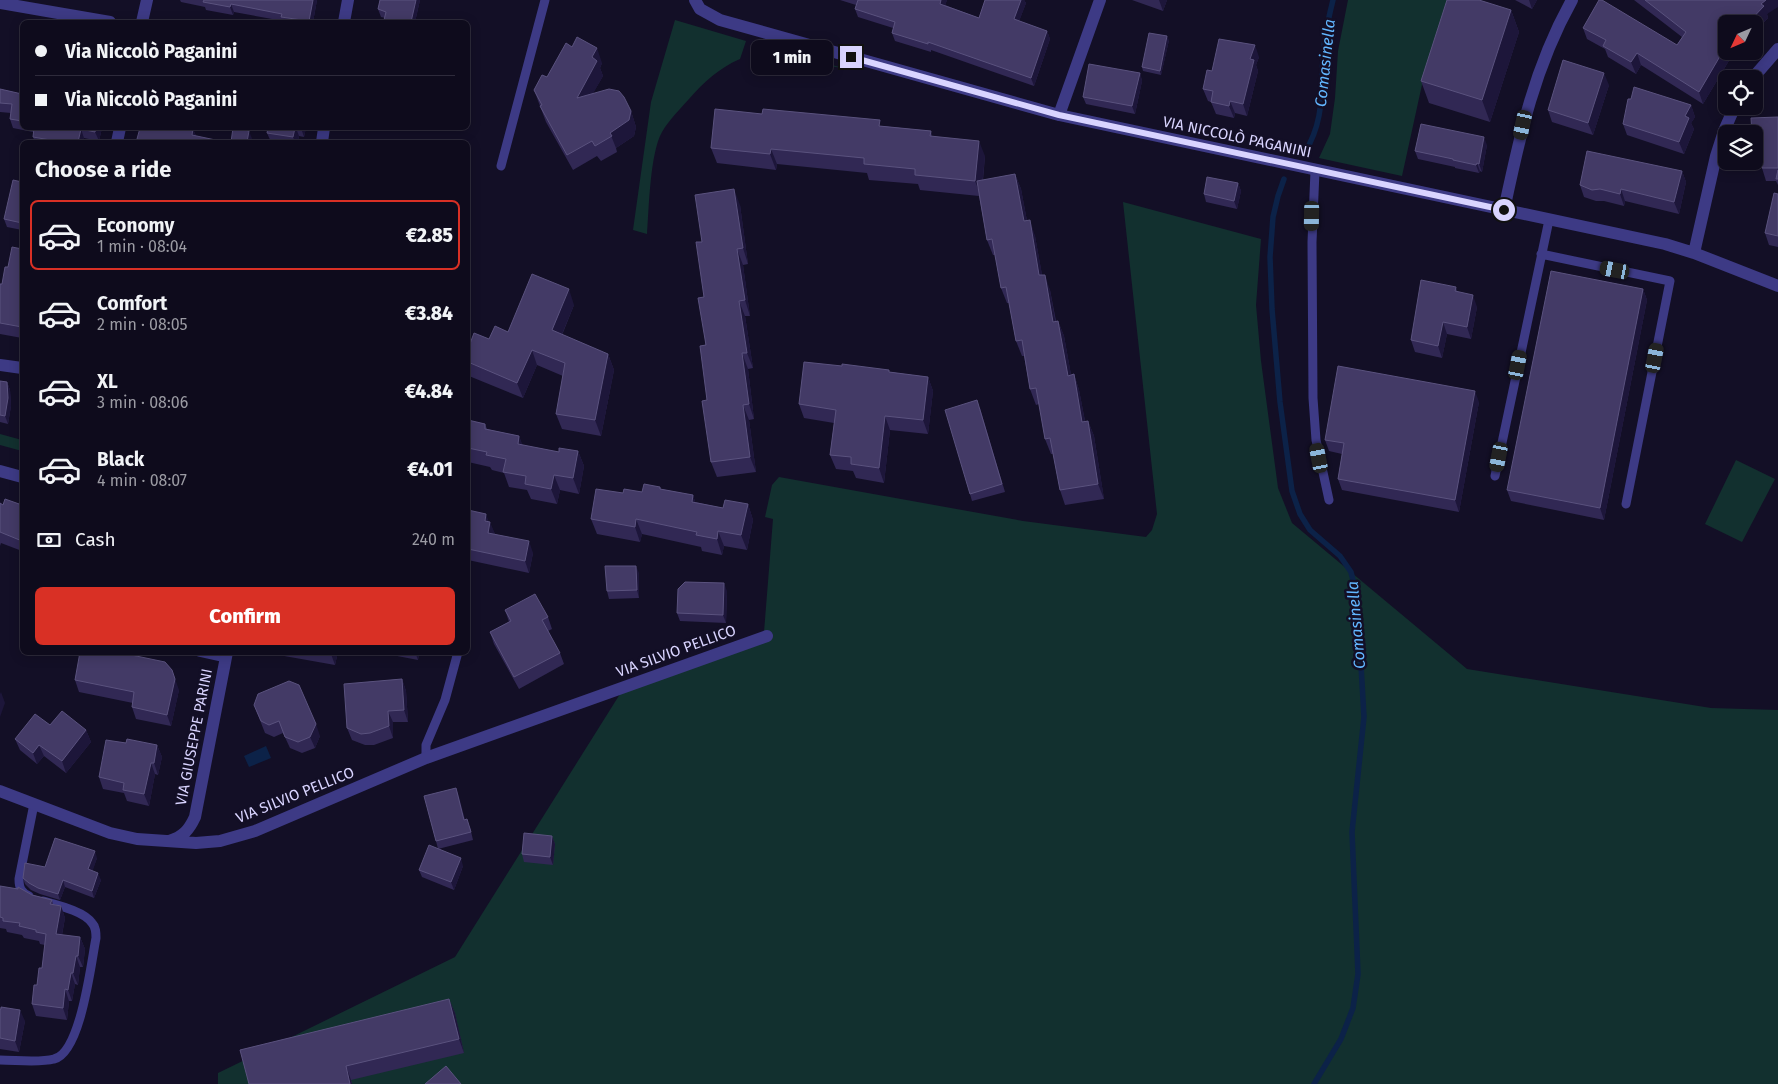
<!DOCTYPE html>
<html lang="en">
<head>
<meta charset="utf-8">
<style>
	:root { --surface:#0e0b1c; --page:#171425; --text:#f1f3f6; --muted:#9b9ba3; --line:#2e2b3b; --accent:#d93025 }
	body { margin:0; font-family:"Fira Sans",sans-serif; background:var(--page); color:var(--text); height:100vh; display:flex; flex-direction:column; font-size:19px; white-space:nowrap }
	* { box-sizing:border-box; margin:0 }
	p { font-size:16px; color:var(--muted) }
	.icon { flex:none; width:28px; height:28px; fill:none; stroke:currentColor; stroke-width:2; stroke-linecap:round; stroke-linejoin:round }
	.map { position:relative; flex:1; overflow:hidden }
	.details { position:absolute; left:20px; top:140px; width:450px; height:515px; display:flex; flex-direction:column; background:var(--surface); border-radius:8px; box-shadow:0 2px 12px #0003,0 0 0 1px var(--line) }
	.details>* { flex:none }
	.top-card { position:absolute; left:20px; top:20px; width:450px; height:110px; border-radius:8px; box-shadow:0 2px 12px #0003,0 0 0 1px var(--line); display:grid; align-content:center; height:110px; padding:0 15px; background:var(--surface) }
	.needle { width:32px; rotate:226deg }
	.controls { position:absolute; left:1718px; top:15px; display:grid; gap:10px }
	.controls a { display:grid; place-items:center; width:45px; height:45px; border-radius:8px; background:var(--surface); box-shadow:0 2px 12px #0003,0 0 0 1px var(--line); font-size:25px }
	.end { position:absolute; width:22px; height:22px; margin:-11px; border:6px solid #d9d4ff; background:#111; box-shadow:0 0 0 2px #111 }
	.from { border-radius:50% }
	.bubble { position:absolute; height:35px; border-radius:8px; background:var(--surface); box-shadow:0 2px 12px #0003,0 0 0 1px var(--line); font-size:16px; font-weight:800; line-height:35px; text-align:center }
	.car { position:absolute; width:15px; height:30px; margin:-15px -8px; border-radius:6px; box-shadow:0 0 4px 1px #0007; background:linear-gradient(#222 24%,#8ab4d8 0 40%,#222 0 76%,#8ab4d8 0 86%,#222 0) }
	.top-card b { display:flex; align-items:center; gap:18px; height:48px; font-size:19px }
	.top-card b+b { border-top:1px solid var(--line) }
	.top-card i { width:12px; height:12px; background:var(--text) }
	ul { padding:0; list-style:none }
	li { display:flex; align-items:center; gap:15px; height:70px; margin:0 10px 8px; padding:0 5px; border:2px solid transparent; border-radius:8px }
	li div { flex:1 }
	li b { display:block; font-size:19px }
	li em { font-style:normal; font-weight:800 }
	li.active { border-color:var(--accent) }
	li>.icon { width:45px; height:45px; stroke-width:1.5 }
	h2 { padding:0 15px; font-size:22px; line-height:60px }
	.pay { display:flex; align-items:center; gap:12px; height:55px; padding:0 15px; font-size:19px }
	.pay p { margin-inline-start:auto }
	.primary-button { display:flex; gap:10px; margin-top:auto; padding:10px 15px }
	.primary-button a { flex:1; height:58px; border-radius:8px; background:var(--accent); color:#fff; font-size:20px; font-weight:800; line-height:58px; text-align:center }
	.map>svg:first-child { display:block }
	.green { fill:#12302f }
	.water { fill:#0c2248 }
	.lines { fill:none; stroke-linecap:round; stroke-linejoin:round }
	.stream { stroke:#0c2248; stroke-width:5.5 }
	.lane { stroke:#3d3a85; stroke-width:9 }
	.street { stroke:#3d3a85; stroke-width:12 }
	.wall { fill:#312854 }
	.shaded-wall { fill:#1d163a }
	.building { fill:#433a66; stroke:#5a527e }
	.route { stroke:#d9d4ff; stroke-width:6 }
	.labels { text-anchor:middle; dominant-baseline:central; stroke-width:5; stroke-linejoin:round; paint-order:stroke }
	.street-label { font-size:15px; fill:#d9d4ff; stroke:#130f26 }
	.water-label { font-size:16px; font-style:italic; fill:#62b6ff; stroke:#130f26 }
</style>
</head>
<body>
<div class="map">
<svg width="1778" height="1084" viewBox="0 0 1778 1084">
	<rect width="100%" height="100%" fill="#130f26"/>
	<!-- green -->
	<path class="green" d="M1348 0H1452L1425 71 1402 176 1319 158 1330 134 1335 98 1338 51Z
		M675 20 746 41 740 59C719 68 704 82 689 99 680 109 669 120 662 132 650 153 649 208 647 234L633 230 651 102Z
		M760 45 843 68 758 57Z
		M1123 202 1261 239 1256 305 1261 361 1278 488 1292 523 1467 669 1711 708 1778 710V1084H218V1073L455 957 620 694 764 632 773 519 765 517 772 485 779 477 1023 521 1146 537 1152 530 1157 514Z
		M0 434 22 440V451L0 445Z
		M1736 460 1775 479 1742 542 1705 524Z"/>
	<!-- water -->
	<path class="water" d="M266 746 271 758 249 767 244 756Z"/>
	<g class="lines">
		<!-- stream -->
		<path class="stream" d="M1304 154C1329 114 1318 81 1325 38 1327 25 1330 12 1333 0
			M1284 179 1278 196 1273 217 1270 257 1272 309 1280 402 1292 491 1300 514 1310 530 1340 556 1351 572 1357 596 1364 717 1352 832 1358 974 1353 1008 1341 1039 1314 1084"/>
		<!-- lane -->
		<path class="lane" d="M501 166 545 0
			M1315 171 1312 242 1313 398 1316 440 1329 500
			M1541 254 1670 281 1626 504
			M1495 476 1549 220
			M199 652 226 658
			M426 758V745L445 700 458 652
			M29 896C21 892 19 888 19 879L34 804
			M0 1060C16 1060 39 1063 54 1059 81 1053 91 963 96 938 96 933 96 927 92 923 84 911 57 905 43 901"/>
		<!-- street -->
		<path class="street" d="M695 0 700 9 720 20 1059 115 1665 244 1694 253 1778 286
			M0 3 110 22
			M142 22 147 0
			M344 22 348 0
			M1752 79 1778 49
			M1059 115 1100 0
			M117 142 120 128
			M322 142 324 128
			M1504 210C1520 135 1534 68 1572 0
			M1694 253 1716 156 1724 131 1735 106
			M0 365 22 368
			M0 471 22 477
			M0 791 110 833 137 839 196 843 220 841 255 831 426 758 767 636
			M169 841C183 837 189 830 195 817L227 652"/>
	</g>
	<!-- wall -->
	<path class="wall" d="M180 0H317L313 22H283V21L234 12 233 15 206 10 205 7 181 2Z
		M380 0H420L415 22H385V18L381 17 378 9Z
		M840 0H947L945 5 979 18 985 0H1024L1026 3 1019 21 1047 31 1050 39 1034 86 931 50V52L895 41 892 33 893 28 858 17 855 9 856 5Z
		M1132 0H1167L1163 11Z
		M1515 0H1537L1532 9Z
		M1634 0H1778L1767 14 1768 18 1754 33V24L1730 59 1703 104 1641 65 1636 74 1608 57 1605 49 1587 39 1583 28 1677 45 1682 37Z
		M1511 10 1519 32 1490 122 1429 103 1421 81Z
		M1169 40 1161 75 1143 71 1142 67Z
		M1259 57 1256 65 1258 71 1247 116 1235 113 1234 118 1216 114 1211 102 1208 101 1203 89 1212 71Z
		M602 63 600 68 603 76 593 93 631 111 636 127 634 136 616 148 617 152 601 161 597 156 573 170 546 122 534 90 547 77Z
		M20 67 22 68V74Z
		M1140 73 1142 81 1135 114 1086 104 1083 97Z
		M1609 85 1593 135 1552 122 1548 110Z
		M0 89 22 94V128H102L99 141 84 138 83 142H35L33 137V132L13 128 10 119 11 113 0 112Z
		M1691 105 1695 117 1691 123 1694 129 1684 154 1627 135 1623 124Z
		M1778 117V185L1776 181H1766L1762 168 1761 161H1758L1754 151V134Z
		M882 126 931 131 932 137 985 156 983 180 1015 174 1021 189 1027 221 1035 236 1042 275 1050 290 1056 321H1058L1064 336 1071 375 1074 374 1079 390 1085 421H1088L1094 436 1104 499 1065 505 1060 490 1053 454H1051L1045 439 1039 404 1036 405 1030 389 1024 356H1022L1016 341 1009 303H1007L1001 288 995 255H993L987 240 979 196 920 190 918 184 869 180 867 173 777 164 776 170 717 163 711 148Z
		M268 128H306L304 137 299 136 298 142H271L267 133Z
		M193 129 196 136 225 142H138L137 139Z
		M1487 145 1482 172 1480 171 1479 173 1455 168V167L1418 159 1415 151Z
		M1682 171 1686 182 1679 214 1625 201 1624 206 1604 201H1596L1584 197 1580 185Z
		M22 182V230L7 227 4 219Z
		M1238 183 1241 191 1237 209 1206 202 1204 194Z
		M1778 194V247L1769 245 1765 233Z
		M740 205 748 264 743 265 750 316H745L753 368 748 369 754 419 749 420 756 472 717 477 711 462 707 400 702 242Z
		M22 249V338L0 334V284H2Z
		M1456 287 1457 292 1477 307 1471 339 1447 334 1442 358 1415 352 1411 340Z
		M1643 289 1647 300 1604 520 1511 501 1507 490Z
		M574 305 562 335 608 354 614 370 601 436 562 429 556 414 563 376 537 365 523 398 469 376 468 373V349Z
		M890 372 928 377 933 391 928 434 890 430 884 483 856 478 853 471 836 469 830 455 834 423 804 418 799 404Z
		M0 381 7 382 10 390 11 406 8 424 0 422Z
		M1479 402 1459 512 1342 490 1338 479 1342 454 1329 451 1325 440Z
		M980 408 1005 492 972 501 970 494Z
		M468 420 485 424 487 429 519 436 522 445 559 452 578 451 584 466 579 494 560 490 557 504 531 499 527 490 509 487 504 473 492 470 490 467 468 462Z
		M660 487 661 489 693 495 695 502 723 508 748 504 753 520 747 550 724 546 722 555 702 551 701 547 642 534 640 542 597 534 591 519 623 493 642 492Z
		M0 503 3 505H22V551L1 543 0 546Z
		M468 510 489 522 495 534 533 553 529 573 468 560Z
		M639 573V598L609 599 607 591Z
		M727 591 726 623 680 621 677 613Z
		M505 610 548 617 552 629 548 631 560 653 564 664 519 689 494 644 490 632 509 622Z
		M273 652H338L335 665 273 654Z
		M391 652H422L421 654H419L418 660 392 655Z
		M402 679 406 691 408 722H393V738L374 745H365L352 740 347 728Z
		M75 680 179 690 171 726 136 719 132 707 133 703 79 692Z
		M254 705 320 736 315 748 302 753 290 748 283 733 274 737 265 733Z
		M50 725 86 730 91 742 66 773 44 756 37 764 20 750 15 739Z
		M126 743 157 745 162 757 158 775 155 774 149 806 127 801 124 793 103 789 99 777Z
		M456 788 465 820 470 827 473 840 438 849 436 841Z
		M552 836 555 844 553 865 524 862 522 854Z
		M97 858 92 871 101 880 94 898 65 887 60 900 40 894 31 890 25 884 23 878 45 867Z
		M463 866 454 890 422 877 419 870Z
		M0 886 52 900 53 904 61 906 65 918 62 935 80 937 85 949 83 967H80L78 985 75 984 72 1001H69L67 1020 36 1016 32 1004 42 968 45 945 40 944 39 941 24 938 22 935 7 932 6 929 0 928Z
		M449 999 455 1013 464 1053 351 1080 352 1084H249Z
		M0 1009 25 1021 19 1052 0 1049V1052Z"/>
	<!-- shaded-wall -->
	<path class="shaded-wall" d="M313 0H317L313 22H309V21Z
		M416 0H420L415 22H411Z
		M941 0H947L943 12 940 4Z
		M1021 0H1024L1026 3 1017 27 1014 19Z
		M1159 0H1167L1163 11Z
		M1529 0H1537L1532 9Z
		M1766 0H1778V7L1767 14 1768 18 1754 33V24H1747L1761 4Z
		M231 4 234 12 233 15 230 7Z
		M1511 10 1519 32 1490 122 1482 100Z
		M1047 31 1050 39 1034 86 1031 78Z
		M1167 36 1169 40 1161 75 1160 71Z
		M1255 45 1259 57 1256 65 1258 71 1247 116 1243 104 1250 59Z
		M1726 46V51H1737L1730 59 1703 104 1699 92Z
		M597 48 602 63 600 68 603 76 582 113 577 98 592 57Z
		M1637 53 1641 65 1636 74 1631 62Z
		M1140 73 1142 81 1135 114 1132 106Z
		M1604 73 1609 85 1593 135 1588 123Z
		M1230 101 1235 113 1234 118 1229 106Z
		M1691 105 1695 117 1691 123 1694 129 1684 154 1679 142 1685 116Z
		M631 111 636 127 634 136 616 148 610 133Z
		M96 128H102L99 141 95 132Z
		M295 128H296L299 136 298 142H295L293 137Z
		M301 128H306L304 137Z
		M81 129 84 138 83 142H78Z
		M193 129 197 138 192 135Z
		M249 131 253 141V142H247Z
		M1484 137 1487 145 1482 172 1479 164Z
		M979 141 985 156 981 196 975 181Z
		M771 149 777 164 776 170 770 154Z
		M1477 163 1480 171 1479 173 1476 165Z
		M1682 171 1686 182 1679 214 1674 202Z
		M1015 174 1021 189 1030 237 1024 221Z
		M1238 183 1241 191 1237 209 1234 201Z
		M734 189 740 205 748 264 743 248Z
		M1621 189 1625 201 1624 206 1620 194Z
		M1030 220 1035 236 1045 291 1039 275Z
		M737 249 743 265 750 316 745 300Z
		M1045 275 1050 290 1058 337 1053 322Z
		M569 289 574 305 557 346 552 330Z
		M1643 289 1647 300 1604 520 1600 508Z
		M1473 295 1477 307 1471 339 1467 327Z
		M739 301 745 316 753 368 747 353Z
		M1058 321 1064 336 1074 391 1068 376Z
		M1443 322 1447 334 1442 358 1438 346Z
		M532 350 537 365 523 398 517 383Z
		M742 353 748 369 754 419 749 404Z
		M608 354 614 370 601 436 595 420Z
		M1074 374 1079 390 1088 437 1082 422Z
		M928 377 933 391 928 434 923 420Z
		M7 382 10 390 11 406 8 424 5 416Z
		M1475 391 1479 402 1459 512 1455 500Z
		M743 405 749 420 756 472 750 457Z
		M885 416 890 430 884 483 879 468Z
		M1088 421 1094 436 1104 499 1098 484Z
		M519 436 525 451 518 444Z
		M578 451 584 466 579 494 573 478Z
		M554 475 560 490 557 504 551 489Z
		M693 495 698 511 692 502Z
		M748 504 753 520 747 550 741 535Z
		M486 514 490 525V522L495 534 493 545 485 521Z
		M636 519 642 534 640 542 635 527Z
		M718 531 724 546 722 555 717 539Z
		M529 541 533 553 529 573 525 561Z
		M636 566 639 573V598L637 590Z
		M724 583 727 591 726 623 723 615Z
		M331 652H338L335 665 331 654Z
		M415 652H419V654L418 660Z
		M172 670 179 690 171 726 167 715Z
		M402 679 406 691 408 722 404 710Z
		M1 692 5 703 0 717V694Z
		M388 711 393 722V738L389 726Z
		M316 724 320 736 315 748 310 737Z
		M86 730 91 742 66 773 62 761Z
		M39 745 44 756 37 764 33 753Z
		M157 745 162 757 158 775 154 763Z
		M151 763 155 774 149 806 144 794Z
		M456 788 459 796 467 828 464 820Z
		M552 836 555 844 553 865 550 857Z
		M95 851 97 858 91 876 88 869Z
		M461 858 463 866 454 890 451 882Z
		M98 873 101 880 94 898 92 891Z
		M63 880 65 887 60 900 58 894Z
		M61 906 65 918 60 945 56 934Z
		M80 937 85 949 83 967 78 956Z
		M76 956 80 967 78 985 73 973Z
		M71 973 75 984 72 1001 68 990Z
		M65 989 69 1001 67 1020 63 1008Z
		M449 999 455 1013 464 1053 459 1039Z
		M20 1010 25 1021 19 1052 15 1041Z
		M346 1066 351 1080 352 1084H350Z"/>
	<!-- building -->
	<path class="building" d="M204 0H313L309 21 281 17 282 14 231 4 230 7 203 2Z
		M380 0H416L411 22H400L384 20 386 12 378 9Z
		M858 0H941L940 4 979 18 985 0H1021L1014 19 1047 31 1031 78 928 42V44L892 33 895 22 855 9Z
		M1447 0H1479L1511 10 1482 100 1421 81Z
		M1599 0H1602L1677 45 1686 32 1645 0H1766L1761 4 1764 6 1747 24H1726V46L1699 92 1637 53 1631 62 1603 46 1606 40 1583 28Z
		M1149 33 1167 36 1160 71 1142 67Z
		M577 37 597 48 592 57 597 61 577 98 609 89 619 91 624 97 631 111 629 120 610 133 612 136 595 146 592 141 567 155 540 106 542 105 534 90 542 75 547 77 566 43 572 47Z
		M1219 39 1255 45 1250 59 1254 60 1243 104 1230 101 1229 106 1211 102 1213 91 1203 89 1207 70 1212 71Z
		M22 52V68L20 67Z
		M1563 60 1604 73 1588 123 1548 110Z
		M1089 64 1140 73 1132 106 1083 97Z
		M1634 87 1691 105 1685 116 1689 118 1679 142 1623 124 1628 99H1631Z
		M0 89 22 94V121L10 119 12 104 0 103Z
		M715 109 762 114 763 109 880 120 879 126 931 131 930 136 979 141 975 181 915 175V169L864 164V158L771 149 770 154 711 148Z
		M1778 117V168H1762L1761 148H1754V134H1752L1751 118Z
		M1421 124 1484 137 1479 164 1477 163 1476 165 1453 160V159L1415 151Z
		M34 128H96L95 132 81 129 78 142H62L33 137Z
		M140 128H188L193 129 192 135 225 142H148L137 139Z
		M233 128 249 131 247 142H231Z
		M268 128H295L293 137 267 133Z
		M1587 151 1682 171 1674 202 1621 189 1620 194 1600 189 1592 190 1580 185Z
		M1778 170V179H1776Z
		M1015 174 1024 221 1030 220 1039 275H1045L1053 322 1058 321 1068 376 1074 374 1082 422 1088 421 1098 484 1060 490 1050 438 1045 439 1036 388 1030 389 1022 340 1016 341 1006 287 1001 288 992 239 987 240 977 181Z
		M1207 177 1238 183 1234 201 1204 194Z
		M13 180 22 182V223L4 219Z
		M734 189 743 248 737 249 745 300 739 301 747 353H742L749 404 743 405 750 457 711 462 702 401 707 400 700 346 706 345 698 298 704 297 696 242H702L695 195Z
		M1774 193 1778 194V236L1765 233Z
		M12 247 22 249V327L0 323V284H2L5 267H8Z
		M1551 271 1643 289 1600 508 1507 490Z
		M532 274 569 289 552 330 608 354 595 420 556 414 565 363 532 350 517 383 468 362V349L474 333 489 339 495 326 508 332Z
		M1421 280 1456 287 1455 291 1473 295 1467 327 1443 322 1438 346 1411 340Z
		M804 362 842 366V364L889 370V372L928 377 923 420 885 416 879 468 851 464V457L830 455 836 410 799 404Z
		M1338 366 1475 391 1455 500 1338 479 1344 443 1325 440Z
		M0 381 7 382 8 398 5 416 0 415Z
		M977 400 1002 484 970 494 945 410Z
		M468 420 485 424V429L519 436 518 444 559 452V448L578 451 573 478 554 475 551 489 525 484 526 476 503 472 506 459 486 455 487 452 468 448Z
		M644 484 660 487V489L693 495 692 502 723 508 725 500 748 504 741 535 718 531 717 539 696 535 697 532 636 519 635 527 591 519 596 489 623 493 624 489 642 492Z
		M5 499 22 505V541L0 532V503L3 505Z
		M468 510 486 514 485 521 490 522 488 533 529 541 525 561 468 549Z
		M605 566H636L637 590 607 591Z
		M685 582 724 583 723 615 677 613 678 589Z
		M535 594 548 617 542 620 560 653 514 677 490 632 511 621 505 610Z
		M80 652H117L165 662 172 670 175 679 167 715 132 707 134 692 75 680Z
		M402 679 404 710 388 711 389 726 370 733 361 734 347 728 344 684Z
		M289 681 299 685 316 724 310 737 298 742 285 737 279 721 269 725 261 721 254 705 258 694Z
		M62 711 86 730 62 761 39 745 33 753 15 739 35 714 50 725Z
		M127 739 157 745 154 763H151L144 794 123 790 124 783 99 777 106 740 126 743Z
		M456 788 464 820 467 819 471 832 436 841 424 796Z
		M524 833 552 836 550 857 522 854Z
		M55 838 95 851 88 869 98 873 92 891 63 880 58 894 38 888 29 883 23 878 25 863 45 867Z
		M429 845 461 858 451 882 419 870Z
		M0 886 18 889V887L32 895 52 900 50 904 61 906 56 934 80 937 78 956H76L73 973H71L68 990 65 989 63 1008 32 1004 34 985H37L39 968H42L46 934 36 932V930L19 926 20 923 3 921V918L0 917Z
		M449 999 459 1039 346 1066 350 1084H249L240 1050Z
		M1 1007 20 1010 15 1041 0 1038V1009H1Z
		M446 1066 461 1084H425Z"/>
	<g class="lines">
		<!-- route -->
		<path class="route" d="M851 57 1059 115 1504 210"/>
	</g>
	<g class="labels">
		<!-- street labels -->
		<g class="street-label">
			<text transform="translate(1237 137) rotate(12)">VIA NICCOLÒ PAGANINI</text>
			<text transform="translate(676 651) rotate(-20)">VIA SILVIO PELLICO</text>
			<text transform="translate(194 737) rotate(-79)">VIA GIUSEPPE PARINI</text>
			<text transform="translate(295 795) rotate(-22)">VIA SILVIO PELLICO</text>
		</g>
		<!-- water labels -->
		<g class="water-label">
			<text transform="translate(1325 63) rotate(-84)">Comasinella</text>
			<text transform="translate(1356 625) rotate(-95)">Comasinella</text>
		</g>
	</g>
</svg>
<div class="controls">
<a><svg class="needle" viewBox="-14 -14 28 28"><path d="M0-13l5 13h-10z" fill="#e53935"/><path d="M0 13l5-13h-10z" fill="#9b9ba3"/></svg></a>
<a><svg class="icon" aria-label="locate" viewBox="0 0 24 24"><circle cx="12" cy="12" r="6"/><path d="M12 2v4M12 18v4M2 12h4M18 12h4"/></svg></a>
<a><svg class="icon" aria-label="layers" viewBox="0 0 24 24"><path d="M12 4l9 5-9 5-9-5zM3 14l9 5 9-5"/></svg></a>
</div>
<i class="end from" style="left:1504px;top:210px"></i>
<i class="end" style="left:851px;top:57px"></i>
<div class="bubble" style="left:751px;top:40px;width:82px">1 min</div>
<i class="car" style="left:1523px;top:125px;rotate:192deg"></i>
<i class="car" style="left:1312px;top:216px;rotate:181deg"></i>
<i class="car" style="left:1615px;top:270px;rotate:281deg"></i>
<i class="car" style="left:1655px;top:358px;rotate:11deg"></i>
<i class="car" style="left:1518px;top:365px;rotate:11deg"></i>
<i class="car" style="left:1499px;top:457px;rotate:191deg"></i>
<i class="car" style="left:1319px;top:458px;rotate:349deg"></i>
<div class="top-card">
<b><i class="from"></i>Via Niccolò Paganini</b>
<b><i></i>Via Niccolò Paganini</b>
</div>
<section class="details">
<h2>Choose a ride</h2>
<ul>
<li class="active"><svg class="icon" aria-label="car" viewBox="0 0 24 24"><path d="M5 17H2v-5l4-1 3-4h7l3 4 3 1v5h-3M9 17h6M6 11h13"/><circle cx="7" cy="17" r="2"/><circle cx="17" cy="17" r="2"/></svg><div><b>Economy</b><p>1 min · 08:04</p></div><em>€2.85</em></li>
<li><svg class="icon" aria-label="car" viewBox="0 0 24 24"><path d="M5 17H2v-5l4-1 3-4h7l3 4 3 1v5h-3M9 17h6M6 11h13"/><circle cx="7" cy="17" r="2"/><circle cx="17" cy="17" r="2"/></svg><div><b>Comfort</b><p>2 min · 08:05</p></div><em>€3.84</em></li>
<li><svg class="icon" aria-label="car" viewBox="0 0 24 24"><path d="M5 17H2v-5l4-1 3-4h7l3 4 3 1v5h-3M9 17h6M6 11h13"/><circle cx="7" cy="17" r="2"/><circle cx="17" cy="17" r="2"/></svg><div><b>XL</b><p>3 min · 08:06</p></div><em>€4.84</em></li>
<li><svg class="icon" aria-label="car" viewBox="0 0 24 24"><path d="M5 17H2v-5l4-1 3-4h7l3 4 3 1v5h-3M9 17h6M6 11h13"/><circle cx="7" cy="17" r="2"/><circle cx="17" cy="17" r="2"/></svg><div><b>Black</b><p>4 min · 08:07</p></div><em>€4.01</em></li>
</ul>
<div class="pay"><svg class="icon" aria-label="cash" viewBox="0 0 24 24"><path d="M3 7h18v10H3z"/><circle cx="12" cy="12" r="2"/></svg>Cash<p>240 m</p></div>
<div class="primary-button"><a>Confirm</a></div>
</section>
</div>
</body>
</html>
